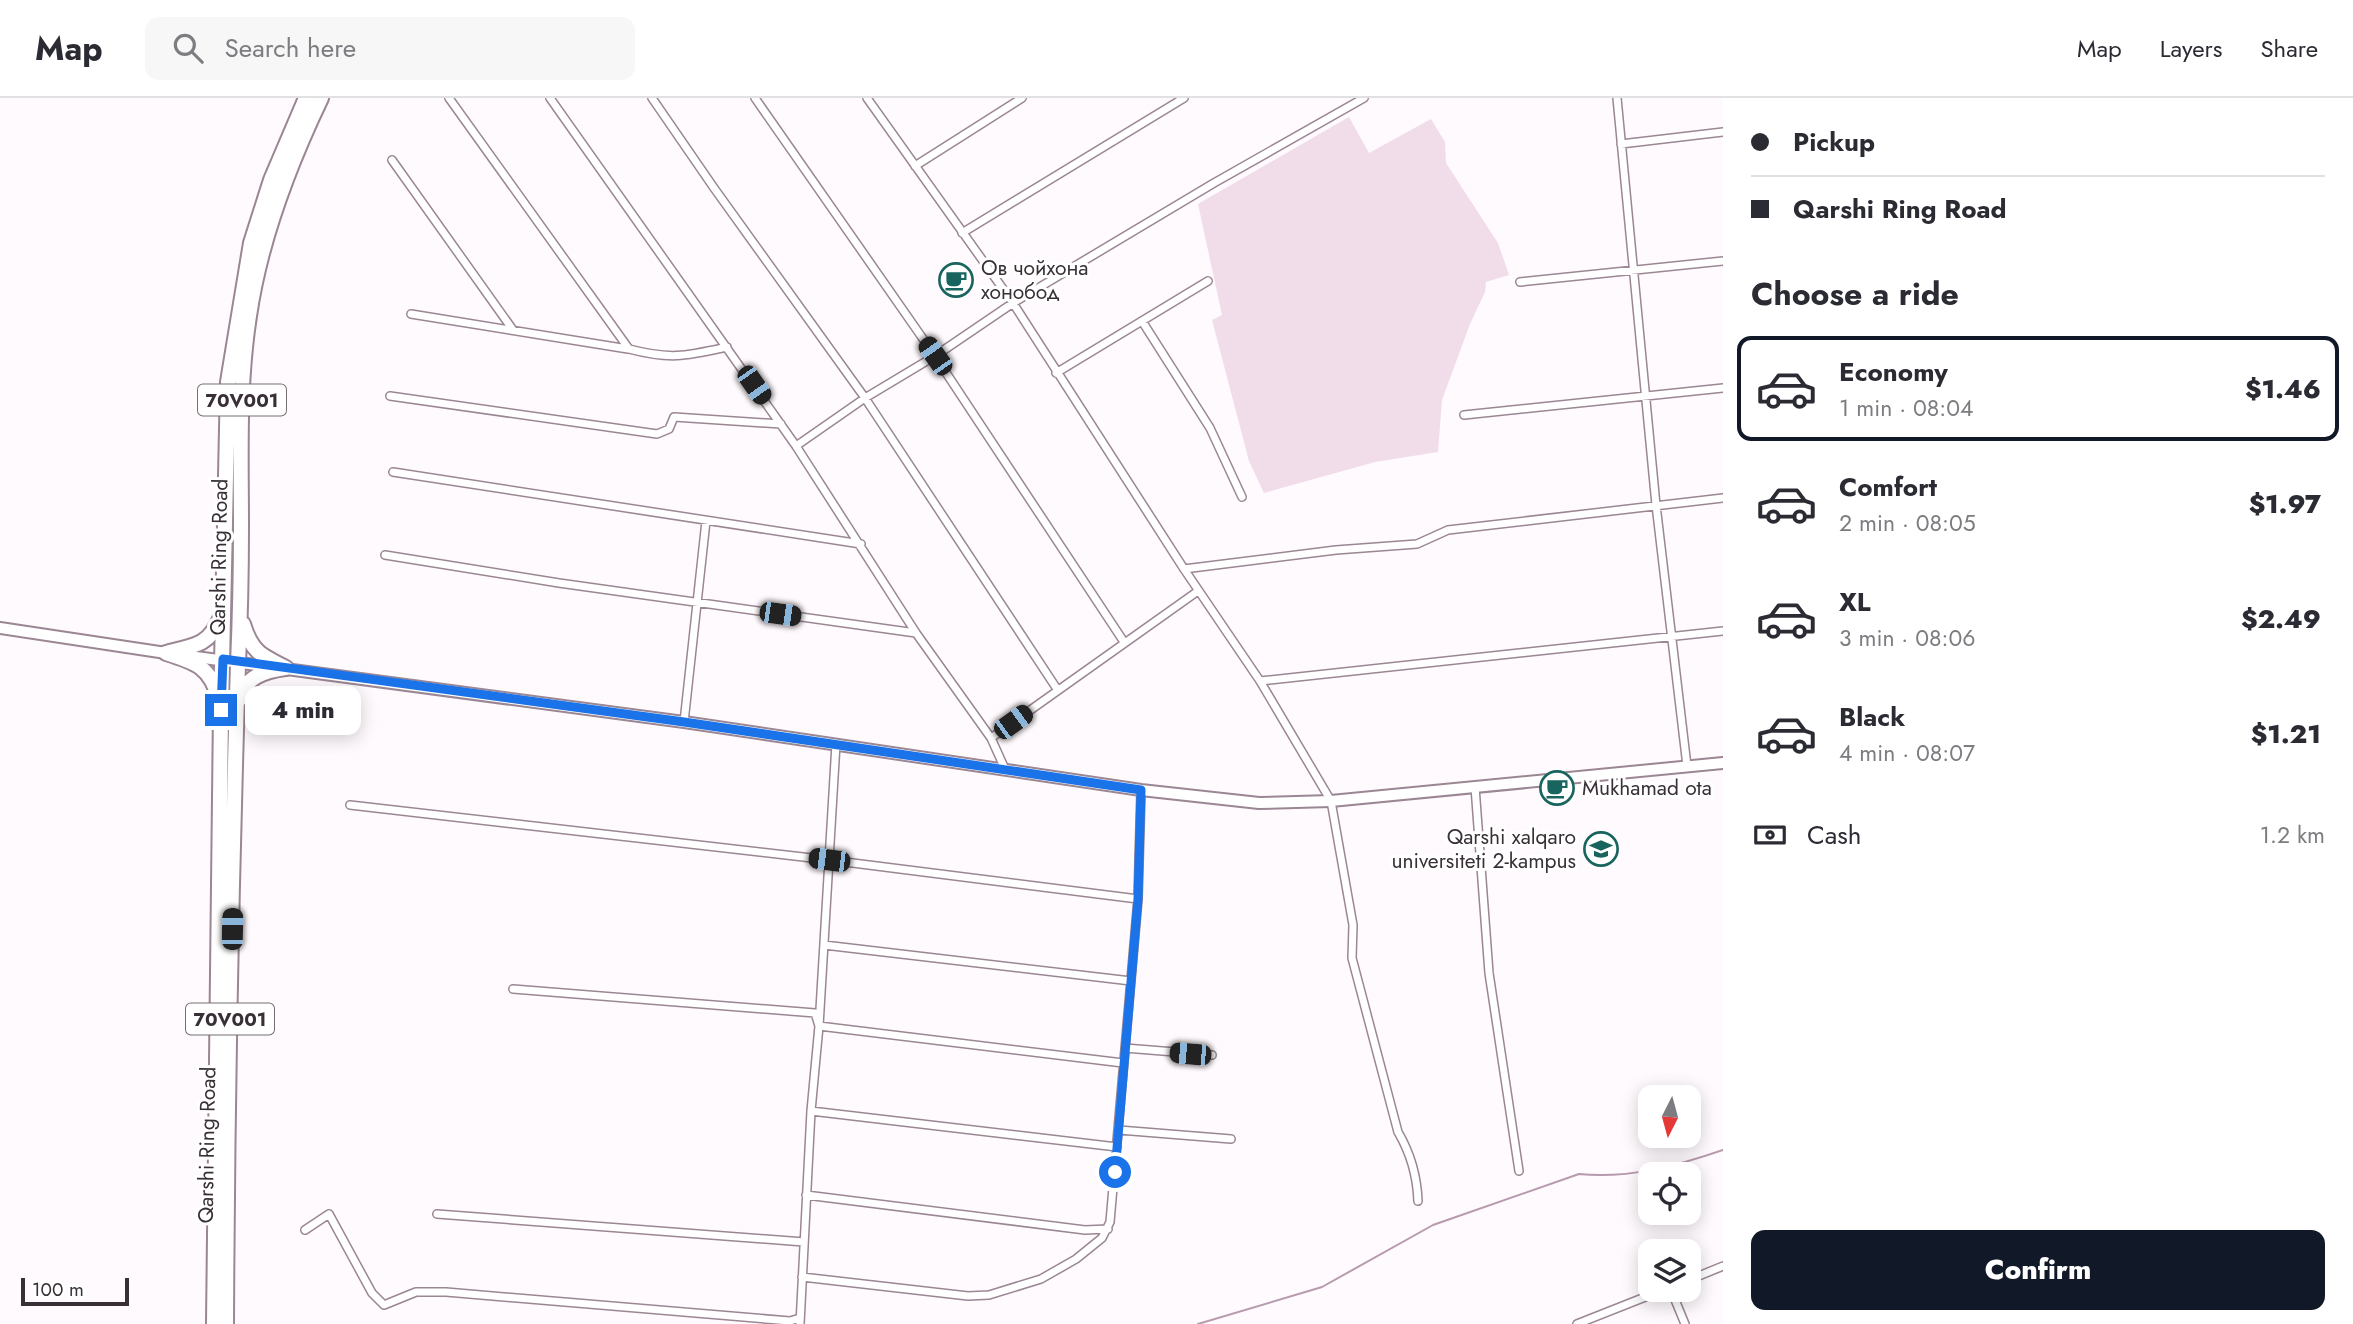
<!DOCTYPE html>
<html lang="en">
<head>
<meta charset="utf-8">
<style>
	:root { --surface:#fff; --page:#f7f7f7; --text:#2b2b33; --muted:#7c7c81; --line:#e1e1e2; --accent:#111827 }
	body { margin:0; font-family:Jost,sans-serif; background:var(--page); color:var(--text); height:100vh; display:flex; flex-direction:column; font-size:26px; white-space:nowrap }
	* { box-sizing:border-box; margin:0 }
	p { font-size:23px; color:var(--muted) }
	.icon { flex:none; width:38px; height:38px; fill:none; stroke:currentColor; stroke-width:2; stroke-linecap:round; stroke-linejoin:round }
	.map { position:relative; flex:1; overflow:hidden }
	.panel { display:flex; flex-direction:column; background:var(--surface); width:630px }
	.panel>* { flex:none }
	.banner { display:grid; align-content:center; height:154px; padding:0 28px; background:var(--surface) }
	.needle { width:46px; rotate:186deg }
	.buttons { position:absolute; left:1638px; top:987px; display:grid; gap:14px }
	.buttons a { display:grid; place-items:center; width:63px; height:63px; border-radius:14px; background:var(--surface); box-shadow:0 4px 18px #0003; font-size:35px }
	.scale { position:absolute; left:21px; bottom:18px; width:108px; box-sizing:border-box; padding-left:7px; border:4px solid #383036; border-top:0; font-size:19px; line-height:24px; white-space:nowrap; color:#383036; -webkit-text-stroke:5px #fff; paint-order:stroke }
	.end { position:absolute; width:32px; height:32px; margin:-16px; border:9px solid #1a73e8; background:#fff; box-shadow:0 0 0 4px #fff }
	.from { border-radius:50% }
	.bubble { position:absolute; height:49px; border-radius:14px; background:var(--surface); box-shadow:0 4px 18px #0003; font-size:23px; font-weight:800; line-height:49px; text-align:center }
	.car { position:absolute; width:21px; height:42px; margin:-21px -10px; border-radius:9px; box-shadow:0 0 5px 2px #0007; background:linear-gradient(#222 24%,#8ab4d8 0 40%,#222 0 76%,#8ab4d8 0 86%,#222 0) }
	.banner b { display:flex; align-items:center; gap:24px; height:66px; font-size:26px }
	.banner b+b { border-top:2px solid var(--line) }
	.banner i { width:18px; height:18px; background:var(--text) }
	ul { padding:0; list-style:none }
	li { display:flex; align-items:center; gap:21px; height:105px; margin:0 14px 10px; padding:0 14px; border:4px solid transparent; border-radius:14px }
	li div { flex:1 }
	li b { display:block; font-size:26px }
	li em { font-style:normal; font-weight:800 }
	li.active { border-color:var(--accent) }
	li>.icon { width:63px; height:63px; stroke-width:1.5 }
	h2 { padding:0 28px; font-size:32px; line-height:84px }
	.pay { display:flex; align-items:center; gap:18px; height:77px; padding:0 28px; font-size:26px }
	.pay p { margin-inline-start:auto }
	.primary-button { display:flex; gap:14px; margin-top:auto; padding:14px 28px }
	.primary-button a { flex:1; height:80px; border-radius:14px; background:var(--accent); color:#fff; font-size:28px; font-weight:800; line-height:80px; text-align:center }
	header { display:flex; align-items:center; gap:42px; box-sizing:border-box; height:98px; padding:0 35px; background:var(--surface); border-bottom:2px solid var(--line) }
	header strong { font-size:33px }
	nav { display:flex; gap:38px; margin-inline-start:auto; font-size:24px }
	.search { width:490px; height:63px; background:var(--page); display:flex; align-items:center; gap:18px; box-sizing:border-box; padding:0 24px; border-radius:14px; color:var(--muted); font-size:26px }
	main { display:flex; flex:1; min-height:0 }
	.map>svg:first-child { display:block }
	.green { fill:#f1dcea }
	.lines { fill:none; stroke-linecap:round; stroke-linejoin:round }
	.stream { stroke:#b79aae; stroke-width:2 }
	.street-casing { stroke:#9b8694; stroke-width:10 }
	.secondary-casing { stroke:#9b8694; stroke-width:14 }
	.highway-casing { stroke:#9b8694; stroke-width:18 }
	.street { stroke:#fff; stroke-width:7 }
	.secondary { stroke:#fff; stroke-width:10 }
	.highway { stroke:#fff; stroke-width:14 }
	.route { stroke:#1a73e8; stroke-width:9 }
	.labels { text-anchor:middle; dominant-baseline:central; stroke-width:6; stroke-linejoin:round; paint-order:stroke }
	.shield { fill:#fff; stroke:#746e72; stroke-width:2 }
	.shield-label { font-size:19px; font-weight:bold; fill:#383036 }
	.poi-label { font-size:21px; fill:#383036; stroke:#fff; text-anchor:start }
	.street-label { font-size:21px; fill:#383036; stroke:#fff }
</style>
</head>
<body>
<header>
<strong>Map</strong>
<div class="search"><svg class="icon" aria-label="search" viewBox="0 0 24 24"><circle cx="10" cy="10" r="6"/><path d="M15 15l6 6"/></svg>Search here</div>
<nav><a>Map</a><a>Layers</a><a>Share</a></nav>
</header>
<main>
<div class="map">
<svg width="1723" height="1226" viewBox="0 0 1723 1226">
	<rect width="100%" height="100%" fill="#fffafd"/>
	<!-- green -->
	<path class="green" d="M1349 19 1369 55 1431 21 1445 44 1446 65 1498 145 1509 177 1486 184 1485 194 1470 226 1442 302 1438 354 1375 364 1264 395 1249 363 1212 222 1222 217 1198 106Z"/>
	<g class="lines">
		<!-- stream -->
		<path class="stream" d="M1198 1226 1322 1189 1433 1127 1579 1076C1628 1081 1677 1068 1723 1052"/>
		<!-- street casing -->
		<g class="street-casing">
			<path id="street" d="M449 0 629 251C671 262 686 258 727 249
				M550 0 796 348 916 535 991 640
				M652 0 714 90 865 300 1057 591
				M755 0 935 258 1124 544
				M867 0 1013 205 1184 471 1260 583 1331 703 1353 827 1352 860 1398 1034C1411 1056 1417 1077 1418 1103
				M1617 0 1656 407 1687 668
				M1621 46 1723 34
				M392 62 513 232
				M915 68 1022 0
				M962 135 1184 0
				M1520 184 1723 163
				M411 216 628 251
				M1142 223 1210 330 1242 399
				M1056 275 1208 183
				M390 298 657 336 669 331 674 319 781 326
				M1464 317 1723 290
				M796 348 865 300 935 258 1013 205 1214 85 1364 0
				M393 374 861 446
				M385 457 559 485 916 535
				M1184 471 1336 452 1417 446 1448 432 1723 400
				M1260 583 1723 533
				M684 624 706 423
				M1005 671 991 640 1198 493
				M1475 689 1489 875 1519 1073
				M350 707 829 762 1138 801
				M824 847 1131 883
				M513 891 815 915 819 928 1123 965
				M1125 950 1212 957
				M811 1013 1117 1049
				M1119 1032 1231 1041
				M806 1097 1085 1132 1108 1131
				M437 1116 804 1144
				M305 1132 329 1116 372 1195 384 1207 416 1194H446L790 1223 800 1220
				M802 1179 968 1198 989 1197 1041 1181 1076 1161 1102 1140 1110 1124 1138 801 1141 692
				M1689 1182 1723 1168
				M1671 1192 1685 1226
				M800 1226 811 1013 819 928 836 646
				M1577 1226 1663 1192"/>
		</g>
		<!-- secondary casing -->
		<g class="secondary-casing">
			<path id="secondary" d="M0 530 166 555 684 624 1141 692 1259 705 1331 703 1723 665"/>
		</g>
		<!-- highway casing -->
		<g class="highway-casing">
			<path id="highway" d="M243 526C251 553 261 558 286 570
				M169 554C196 548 210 546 221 519
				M166 555C195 564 211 569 219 601
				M240 601C245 579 264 573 285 570
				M214 1226 221 612 228 284 251 145 271 82 306 0
				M226 1226C227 1006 231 786 238 566 240 521 241 475 241 429 241 359 238 288 249 218 260 142 288 69 321 0"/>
		</g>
		<!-- street -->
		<use href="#street" class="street"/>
		<!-- secondary -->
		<use href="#secondary" class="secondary"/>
		<!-- highway -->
		<use href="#highway" class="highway"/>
	</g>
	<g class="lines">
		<!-- route -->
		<path class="route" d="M221 612 223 561 684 624 1141 692 1138 801 1115 1074"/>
	</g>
	<!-- icons -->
	<defs>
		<g id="cafe-ring" transform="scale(1.75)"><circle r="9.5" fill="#fff" stroke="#18645e" stroke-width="1.5"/><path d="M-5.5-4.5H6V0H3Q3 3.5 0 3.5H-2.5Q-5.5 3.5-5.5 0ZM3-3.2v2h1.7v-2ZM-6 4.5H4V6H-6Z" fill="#18645e"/></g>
		<g id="university-ring" transform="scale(1.75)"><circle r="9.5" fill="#fff" stroke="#18645e" stroke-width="1.5"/><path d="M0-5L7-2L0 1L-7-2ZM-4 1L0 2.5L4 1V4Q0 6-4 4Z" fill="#18645e"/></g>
	</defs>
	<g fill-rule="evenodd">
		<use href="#cafe-ring" x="956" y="182"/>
		<use href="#cafe-ring" x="1557" y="690"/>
		<use href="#university-ring" x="1601" y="751"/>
	</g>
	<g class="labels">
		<!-- shield labels -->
		<g class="shield">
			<rect x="198" y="286.5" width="88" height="31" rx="5"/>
			<rect x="186" y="905.5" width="88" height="31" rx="5"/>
		</g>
		<g class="shield-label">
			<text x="242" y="302">70V001</text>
			<text x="230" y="921">70V001</text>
		</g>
		<!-- poi labels -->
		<g class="poi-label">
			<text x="981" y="170">Ов чойхона<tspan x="981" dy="24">хонобод</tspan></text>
			<text x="1582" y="690">Mukhamad ota</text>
			<text x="1576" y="739" text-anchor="end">Qarshi xalqaro<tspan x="1576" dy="24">universiteti 2-kampus</tspan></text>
		</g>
		<!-- street labels -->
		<g class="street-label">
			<text transform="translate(219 459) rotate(-89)">Qarshi Ring Road</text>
			<text transform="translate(207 1047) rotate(-89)">Qarshi Ring Road</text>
		</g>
	</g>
</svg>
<div class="buttons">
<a><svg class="needle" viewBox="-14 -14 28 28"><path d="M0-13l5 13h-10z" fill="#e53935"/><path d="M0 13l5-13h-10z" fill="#7c7c81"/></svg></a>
<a><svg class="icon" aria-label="locate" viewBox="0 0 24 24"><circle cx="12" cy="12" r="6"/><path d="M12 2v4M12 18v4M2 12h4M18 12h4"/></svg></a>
<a><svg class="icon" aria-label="layers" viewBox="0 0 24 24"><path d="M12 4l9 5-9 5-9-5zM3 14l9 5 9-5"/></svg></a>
</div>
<div class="scale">100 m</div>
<i class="end from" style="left:1115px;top:1074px"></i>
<i class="end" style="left:221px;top:612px"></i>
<div class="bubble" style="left:245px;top:588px;width:116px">4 min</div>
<i class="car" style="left:935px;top:258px;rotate:325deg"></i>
<i class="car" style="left:754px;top:287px;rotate:145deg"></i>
<i class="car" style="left:780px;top:516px;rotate:98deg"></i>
<i class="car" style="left:1013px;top:624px;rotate:54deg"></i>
<i class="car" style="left:829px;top:762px;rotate:277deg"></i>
<i class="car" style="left:232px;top:831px;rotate:1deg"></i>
<i class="car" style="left:1190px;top:956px;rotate:275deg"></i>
</div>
<section class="panel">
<div class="banner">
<b><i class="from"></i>Pickup</b>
<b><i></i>Qarshi Ring Road</b>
</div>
<h2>Choose a ride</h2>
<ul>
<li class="active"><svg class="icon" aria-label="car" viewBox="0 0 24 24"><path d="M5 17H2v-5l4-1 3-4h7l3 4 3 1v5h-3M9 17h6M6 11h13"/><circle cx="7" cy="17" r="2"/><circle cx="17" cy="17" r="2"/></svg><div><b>Economy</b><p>1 min · 08:04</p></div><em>$1.46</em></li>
<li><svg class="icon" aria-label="car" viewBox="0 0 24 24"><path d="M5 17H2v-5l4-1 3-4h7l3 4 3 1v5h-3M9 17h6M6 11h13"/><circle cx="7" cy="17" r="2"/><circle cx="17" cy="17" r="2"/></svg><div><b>Comfort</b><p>2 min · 08:05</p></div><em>$1.97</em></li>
<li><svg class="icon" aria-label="car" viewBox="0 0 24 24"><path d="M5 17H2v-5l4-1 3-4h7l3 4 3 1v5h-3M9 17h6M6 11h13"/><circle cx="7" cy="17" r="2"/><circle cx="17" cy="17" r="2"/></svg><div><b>XL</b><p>3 min · 08:06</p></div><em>$2.49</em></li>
<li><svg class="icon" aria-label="car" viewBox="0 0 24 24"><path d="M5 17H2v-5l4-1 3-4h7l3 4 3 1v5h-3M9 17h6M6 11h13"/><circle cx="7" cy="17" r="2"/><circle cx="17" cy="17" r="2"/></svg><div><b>Black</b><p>4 min · 08:07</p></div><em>$1.21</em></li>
</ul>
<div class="pay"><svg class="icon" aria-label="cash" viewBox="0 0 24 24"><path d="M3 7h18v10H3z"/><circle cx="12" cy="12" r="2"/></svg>Cash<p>1.2 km</p></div>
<div class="primary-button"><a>Confirm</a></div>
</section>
</main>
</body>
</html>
